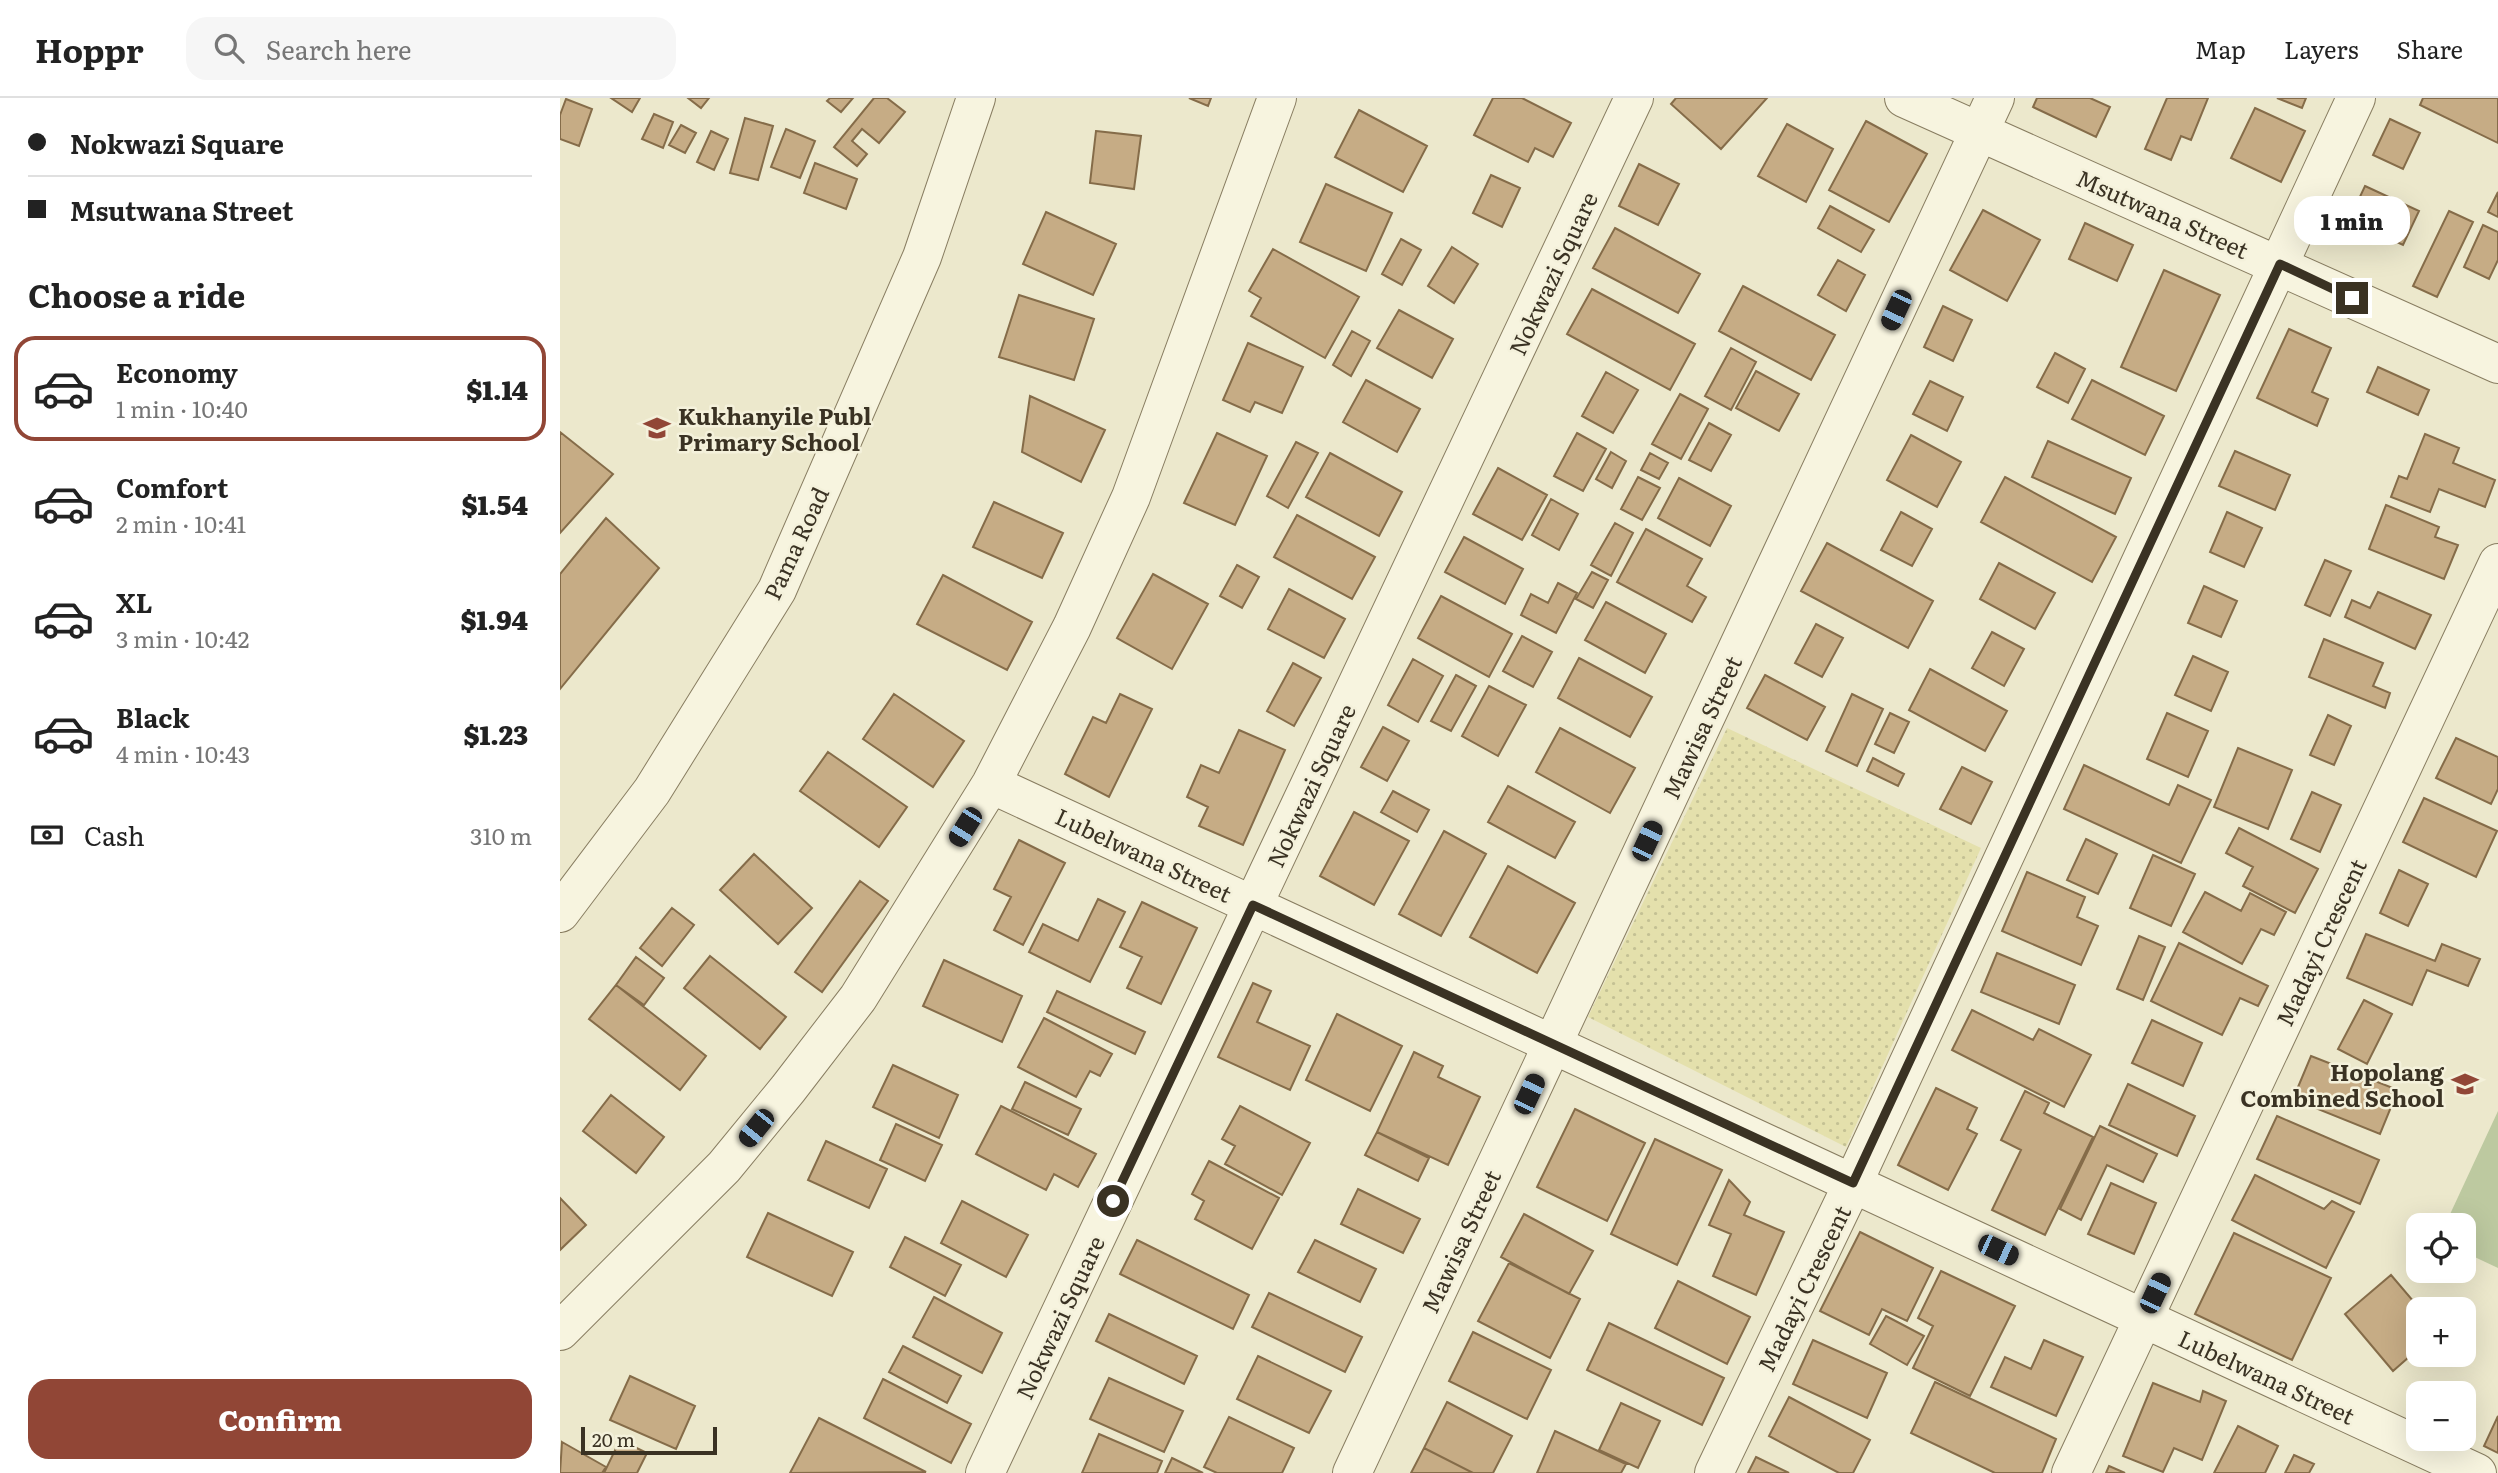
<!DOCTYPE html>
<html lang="en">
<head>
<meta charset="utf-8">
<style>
	:root { --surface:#fff; --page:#f6f6f6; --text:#222; --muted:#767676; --line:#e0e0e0; --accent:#914636 }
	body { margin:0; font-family:Literata,serif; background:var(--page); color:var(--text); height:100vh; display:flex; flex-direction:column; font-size:26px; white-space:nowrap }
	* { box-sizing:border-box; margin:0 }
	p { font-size:23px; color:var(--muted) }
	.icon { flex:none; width:38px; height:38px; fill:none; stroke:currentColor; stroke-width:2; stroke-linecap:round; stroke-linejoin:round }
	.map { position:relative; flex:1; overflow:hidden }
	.drawer { display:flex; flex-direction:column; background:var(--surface); width:560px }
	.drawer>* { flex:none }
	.banner { display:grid; align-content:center; height:154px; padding:0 28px; background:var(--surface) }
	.buttons { position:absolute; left:1846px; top:1115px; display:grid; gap:14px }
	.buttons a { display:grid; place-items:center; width:70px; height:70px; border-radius:14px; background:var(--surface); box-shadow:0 7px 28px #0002; font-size:35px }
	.scale { position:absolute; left:21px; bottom:18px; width:136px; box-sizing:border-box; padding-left:7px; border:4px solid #3a3223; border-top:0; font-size:19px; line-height:24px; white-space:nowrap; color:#3a3223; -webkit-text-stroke:5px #f4f1db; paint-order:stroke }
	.end { position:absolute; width:32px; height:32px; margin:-16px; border:9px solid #3a3223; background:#fff; box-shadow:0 0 0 4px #fff }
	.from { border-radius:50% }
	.bubble { position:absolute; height:49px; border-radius:21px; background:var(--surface); box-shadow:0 7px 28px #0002; font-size:23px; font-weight:800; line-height:49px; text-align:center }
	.car { position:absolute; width:21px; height:42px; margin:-21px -10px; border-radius:9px; box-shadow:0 0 5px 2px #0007; background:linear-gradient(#222 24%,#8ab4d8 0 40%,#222 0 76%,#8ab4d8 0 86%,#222 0) }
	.banner b { display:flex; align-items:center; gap:24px; height:66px; font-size:26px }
	.banner b+b { border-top:2px solid var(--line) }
	.banner i { width:18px; height:18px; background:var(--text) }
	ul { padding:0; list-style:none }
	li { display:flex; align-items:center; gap:21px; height:105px; margin:0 14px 10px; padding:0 14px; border:4px solid transparent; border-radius:21px }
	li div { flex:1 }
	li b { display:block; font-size:26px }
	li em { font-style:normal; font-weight:800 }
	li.current { border-color:var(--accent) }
	li>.icon { width:63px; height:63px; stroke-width:1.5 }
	h2 { padding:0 28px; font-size:32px; line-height:84px }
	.pay { display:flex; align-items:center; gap:18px; height:77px; padding:0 28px; font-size:26px }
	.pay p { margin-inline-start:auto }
	.primary-button { display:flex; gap:14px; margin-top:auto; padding:14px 28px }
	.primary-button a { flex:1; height:80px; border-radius:21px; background:var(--accent); color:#fff; font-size:28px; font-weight:800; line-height:80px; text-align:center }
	header { display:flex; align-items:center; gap:42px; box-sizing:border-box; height:98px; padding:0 35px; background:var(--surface); border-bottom:2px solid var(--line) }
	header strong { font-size:33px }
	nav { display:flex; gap:38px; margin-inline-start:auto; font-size:24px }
	.search { width:490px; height:63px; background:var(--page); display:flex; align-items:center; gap:18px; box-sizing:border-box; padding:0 24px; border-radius:21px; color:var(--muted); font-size:26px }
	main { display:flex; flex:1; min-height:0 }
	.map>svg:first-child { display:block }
	.sand { fill:url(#sand-dots) }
	.park { fill:#bdc9a0 }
	.building { fill:#c6ac85; stroke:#856c49; stroke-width:2 }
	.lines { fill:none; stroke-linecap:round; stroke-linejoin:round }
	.minor-casing { stroke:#887d61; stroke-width:40 }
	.minor { stroke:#f7f4df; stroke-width:38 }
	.route { stroke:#3a3223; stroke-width:9 }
	.labels { text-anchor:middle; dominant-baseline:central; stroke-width:5; stroke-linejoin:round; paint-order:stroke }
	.street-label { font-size:23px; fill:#3a3223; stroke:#f4f1db }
	.poi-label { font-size:23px; font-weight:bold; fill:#3a3223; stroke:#f4f1db; text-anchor:start }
</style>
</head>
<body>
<header>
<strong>Hoppr</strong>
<div class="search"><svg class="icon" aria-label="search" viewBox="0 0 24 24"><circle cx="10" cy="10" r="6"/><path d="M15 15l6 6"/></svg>Search here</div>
<nav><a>Map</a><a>Layers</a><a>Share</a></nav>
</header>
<main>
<section class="drawer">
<div class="banner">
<b><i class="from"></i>Nokwazi Square</b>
<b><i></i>Msutwana Street</b>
</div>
<h2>Choose a ride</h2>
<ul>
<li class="current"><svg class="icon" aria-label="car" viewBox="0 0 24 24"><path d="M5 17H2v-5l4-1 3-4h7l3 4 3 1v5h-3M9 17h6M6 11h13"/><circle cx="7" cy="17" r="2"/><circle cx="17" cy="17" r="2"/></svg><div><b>Economy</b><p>1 min · 10:40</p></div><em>$1.14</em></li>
<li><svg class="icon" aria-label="car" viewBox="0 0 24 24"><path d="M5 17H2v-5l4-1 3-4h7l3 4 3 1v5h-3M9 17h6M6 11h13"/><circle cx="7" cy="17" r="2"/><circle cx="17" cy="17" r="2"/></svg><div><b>Comfort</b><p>2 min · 10:41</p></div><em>$1.54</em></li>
<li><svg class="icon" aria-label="car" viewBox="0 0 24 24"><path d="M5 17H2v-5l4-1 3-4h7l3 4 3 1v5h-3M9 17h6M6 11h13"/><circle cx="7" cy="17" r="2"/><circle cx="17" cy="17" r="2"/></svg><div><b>XL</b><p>3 min · 10:42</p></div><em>$1.94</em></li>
<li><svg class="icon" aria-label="car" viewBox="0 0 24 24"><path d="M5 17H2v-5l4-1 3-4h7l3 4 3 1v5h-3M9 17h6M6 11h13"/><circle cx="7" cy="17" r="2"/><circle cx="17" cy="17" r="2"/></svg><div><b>Black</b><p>4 min · 10:43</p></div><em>$1.23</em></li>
</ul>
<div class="pay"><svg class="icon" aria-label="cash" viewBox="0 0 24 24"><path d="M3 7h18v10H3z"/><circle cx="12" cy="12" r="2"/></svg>Cash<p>310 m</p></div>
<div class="primary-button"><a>Confirm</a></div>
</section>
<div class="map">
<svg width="1938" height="1375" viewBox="0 0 1938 1375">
	<defs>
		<pattern id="sand-dots" width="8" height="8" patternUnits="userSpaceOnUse" patternTransform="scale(1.75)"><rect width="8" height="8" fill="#e4e0ac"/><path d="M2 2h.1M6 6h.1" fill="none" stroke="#c4c194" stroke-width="1.8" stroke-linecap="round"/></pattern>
	</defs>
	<rect width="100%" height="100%" fill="#ece8cc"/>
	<!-- sand -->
	<path class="sand" d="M1167 630 1421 750 1286 1049 1028 919Z"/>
	<!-- park -->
	<path class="park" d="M1938 1013V1170L1904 1154V1127H1885Z"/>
	<!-- building -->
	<path class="building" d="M51 0H80L72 14Z
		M128 0H149L141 10Z
		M270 0H293L281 14 267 3Z
		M314 0H327L345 14 319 45 302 31 292 43 307 56 297 68 274 49Z
		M629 0H651L648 8Z
		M933 0H962L1011 25 993 59 975 50 968 64 914 37Z
		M1116 0H1207L1161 51 1111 6Z
		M1477 0H1530L1550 9 1536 39 1473 9Z
		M1607 0H1648L1631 42 1621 38 1611 62 1585 51Z
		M1717 0H1746L1742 10Z
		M1863 0H1938V45L1860 7Z
		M6 1 32 11 19 48 0 41V17Z
		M1695 10 1745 33 1721 84 1671 60Z
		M799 12 867 48 843 94 775 59Z
		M94 16 113 24 103 50 82 41Z
		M185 20 213 28 198 82 170 75Z
		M1830 21 1860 35 1843 71 1813 57Z
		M1306 23 1367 56 1329 124 1269 92Z
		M1227 26 1273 51 1246 104 1198 78Z
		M121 27 136 35 125 55 109 47Z
		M226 31 255 43 240 80 211 69Z
		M151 33 168 41 154 72 137 64Z
		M536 33 581 38 574 91 530 85Z
		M255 65 297 81 286 111 244 95Z
		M1079 66 1119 86 1098 127 1059 108Z
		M931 77 960 90 942 129 913 115Z
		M766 86 832 115 806 173 740 144Z
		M1805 88 1859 113 1843 147 1789 122Z
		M1938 94V119L1928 114Z
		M1270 108 1314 132 1301 154 1258 130Z
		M1423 112 1480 142 1447 203 1390 172Z
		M1889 113 1913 124 1877 199 1853 188Z
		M486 114 556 146 533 197 463 166Z
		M1525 125 1573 147 1557 183 1509 161Z
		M1923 127 1938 134V162L1929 181 1904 169Z
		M1055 130 1140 176 1118 215 1033 170Z
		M841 141 861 152 842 187 822 176Z
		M892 149 918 166 894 205 868 188Z
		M713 151 799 199 765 260 691 218 701 200 689 193Z
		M1278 162 1305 177 1286 213 1258 197Z
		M1604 172 1660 197 1616 293 1561 269Z
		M1183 188 1275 237 1251 282 1159 233Z
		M1032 191 1135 246 1110 292 1007 236Z
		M459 197 534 221 514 282 439 259Z
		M1383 208 1412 222 1393 263 1364 249Z
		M839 212 893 241 872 280 817 250Z
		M1729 231 1771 250 1752 294 1768 301 1757 328 1697 300Z
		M792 233 810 243 791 278 773 267Z
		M688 245 743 269 722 315 695 304 690 314 663 302Z
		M1171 250 1196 264 1171 312 1145 298Z
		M1495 255 1525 271 1508 305 1477 289Z
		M1818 269 1869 292 1858 317 1807 294Z
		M1196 273 1239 296 1219 333 1176 310Z
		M1046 274 1078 292 1053 335 1022 318Z
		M806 282 860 311 837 354 783 324Z
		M1532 282 1604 318 1585 357 1512 321Z
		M1370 283 1403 299 1387 333 1353 316Z
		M1120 296 1148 311 1121 361 1092 346Z
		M470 298 545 332 521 384 462 354Z
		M1149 325 1171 337 1151 373 1129 362Z
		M0 334 53 376 0 435Z
		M657 335 707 358 675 427 624 405Z
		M1017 335 1046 351 1023 393 994 378Z
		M1865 336 1899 350 1893 365 1935 382 1925 409 1879 391 1870 414 1831 399 1839 378 1847 381Z
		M1351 337 1401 364 1377 409 1327 382Z
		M1488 343 1571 380 1555 416 1472 379Z
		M736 344 758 355 728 410 707 398Z
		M1675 353 1730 377 1715 412 1659 388Z
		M1051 354 1066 363 1052 390 1036 381Z
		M770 355 842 394 819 438 746 399Z
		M1090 355 1108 365 1099 381 1081 372Z
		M938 370 987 397 962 442 913 416Z
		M1078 379 1100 390 1082 422 1061 411Z
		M1445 379 1556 439 1532 484 1421 424Z
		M1119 380 1171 408 1150 448 1098 420Z
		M991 401 1018 416 999 452 972 437Z
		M434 404 503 435 482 480 413 449Z
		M1826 407 1879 429 1875 439 1898 447 1884 481 1809 451Z
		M1341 414 1372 431 1352 468 1321 452Z
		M1667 414 1702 430 1684 469 1650 454Z
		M737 417 815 459 792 501 714 459Z
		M46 420 99 470 0 591V476Z
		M1055 425 1073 435 1051 478 1031 467Z
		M1086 431 1142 461 1127 488 1146 499 1132 524 1057 484Z
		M904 439 963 471 945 506 885 474Z
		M1267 445 1373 503 1348 550 1241 493Z
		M1765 462 1791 473 1770 518 1745 507Z
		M1439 465 1495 495 1475 531 1420 501Z
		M677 467 699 479 682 510 660 498Z
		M1032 474 1048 482 1033 510 1016 501Z
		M593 476 648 506 612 571 557 540Z
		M383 477 472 524 447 572 357 526Z
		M998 485 1017 495 996 535 961 517 971 496 988 505Z
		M1644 488 1677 503 1661 539 1628 525Z
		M729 491 785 521 764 560 708 531Z
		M1818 494 1871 517 1855 551 1785 519 1792 502 1810 510Z
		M881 498 952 536 929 579 858 540Z
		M1046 504 1106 536 1085 575 1025 542Z
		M1256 526 1283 540 1262 579 1235 565Z
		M1432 534 1464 551 1444 588 1412 570Z
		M962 538 992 554 973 589 943 573Z
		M1764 541 1823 565 1813 588 1830 595 1825 610 1749 579Z
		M1633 558 1668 574 1651 613 1615 597Z
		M1019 560 1092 599 1070 639 998 600Z
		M853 561 883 578 858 624 828 607Z
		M733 565 761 580 734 628 707 613Z
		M1370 571 1447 613 1425 653 1349 612Z
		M896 577 916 588 891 633 871 623Z
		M1205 577 1265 609 1247 642 1187 610Z
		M929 588 966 607 938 658 902 638Z
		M334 596 404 643 373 689 303 641Z
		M560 596 592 611 549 699 505 676 533 619 546 625Z
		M1292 596 1323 611 1297 668 1266 653Z
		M1330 615 1349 624 1334 655 1315 646Z
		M1607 615 1648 633 1628 679 1587 661Z
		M1768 617 1791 628 1774 667 1750 657Z
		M823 629 849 643 827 683 801 669Z
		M1000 630 1075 670 1050 715 976 674Z
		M679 632 725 652 683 747 639 728 648 709 627 699 641 667 659 675Z
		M1896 640 1938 659V691L1931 706 1876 680Z
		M1678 650 1732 672 1708 731 1654 709Z
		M268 654 347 709 319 749 240 693Z
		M1313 660 1344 676 1338 688 1307 673Z
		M1524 667 1609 707 1618 687 1651 702 1621 765 1504 711Z
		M1402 669 1432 684 1411 726 1380 711Z
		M948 688 1015 724 995 760 928 724Z
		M833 693 869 712 857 734 821 714Z
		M1752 694 1781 707 1760 754 1731 741Z
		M1864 700 1937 733 1916 779 1843 744Z
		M794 714 849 743 814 807 760 778Z
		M1679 730 1758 771 1735 815 1683 788 1693 769 1666 755Z
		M884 733 926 756 881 838 839 816Z
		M1526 741 1557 756 1538 796 1507 782Z
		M459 742 505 765 463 847 434 832 451 799 434 791Z
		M194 756 252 810 218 846 160 792Z
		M1593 757 1635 776 1611 828 1570 810Z
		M948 768 1015 805 977 875 910 839Z
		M1839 772 1868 786 1848 828 1820 815Z
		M1467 774 1525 799 1517 819 1538 828 1521 867 1442 833Z
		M300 783 328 803 262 894 235 874Z
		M1645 794 1681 813 1690 795 1726 814 1714 837 1701 831 1682 866 1623 834Z
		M538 801 565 814 530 884 469 854 483 826 518 843Z
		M582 804 637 830 601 906 567 890 582 859 560 849Z
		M112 810 134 827 102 868 80 850Z
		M1806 836 1875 863 1882 846 1920 861 1908 888 1867 872 1852 907 1787 880Z
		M1579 838 1605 849 1583 902 1557 891Z
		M1619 845 1708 888 1698 908 1680 900 1662 937 1591 903Z
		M1437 855 1515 887 1499 926 1421 894Z
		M150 858 226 919 200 951 124 890Z
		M76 859 104 880 84 907 56 887Z
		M384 862 462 898 442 944 363 908Z
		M693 885 711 893 697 924 750 948 730 992 658 959Z
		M56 887 146 958 120 992 29 921Z
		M497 893 585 934 575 956 487 914Z
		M1804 902 1832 916 1807 966 1778 951Z
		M1412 912 1473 942 1479 931 1531 957 1504 1009 1392 952Z
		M777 916 842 948 810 1013 746 982Z
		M484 920 552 956 540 978 530 973 516 999 458 969Z
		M1592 922 1642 945 1623 988 1572 965Z
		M854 954 883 968 878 979 920 999 888 1067 817 1034Z
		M1751 958 1838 992 1820 1036 1733 1001Z
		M333 967 398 997 379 1040 313 1009Z
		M465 984 521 1011 508 1037 452 1011Z
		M1568 986 1635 1018 1617 1058 1549 1027Z
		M1376 990 1417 1010 1407 1031 1417 1036 1388 1092 1338 1067Z
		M1465 993 1489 1005 1484 1015 1533 1039 1485 1137 1432 1112 1461 1052 1441 1042Z
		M51 997 104 1039 76 1075 23 1033Z
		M441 1008 536 1056 518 1089 494 1076 486 1092 416 1056Z
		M680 1008 750 1045 722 1097 665 1066 675 1048 662 1041Z
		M1015 1011 1085 1045 1047 1123 977 1089Z
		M1717 1018 1819 1062 1800 1106 1697 1061Z
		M336 1026 382 1047 365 1083 320 1062Z
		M1540 1028 1597 1056 1583 1084 1547 1067 1521 1122 1500 1111Z
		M817 1034 869 1060 858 1083 805 1057Z
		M1095 1041 1162 1072 1117 1167 1051 1136Z
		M266 1043 327 1071 309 1110 248 1082Z
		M649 1063 719 1100 692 1151 635 1121 644 1103 632 1096Z
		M1695 1077 1764 1111 1772 1103 1794 1114 1766 1170 1672 1122Z
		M1169 1082 1190 1104 1184 1117 1224 1134 1196 1197 1153 1178 1171 1136 1149 1127Z
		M1551 1085 1596 1105 1574 1156 1528 1136Z
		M798 1091 860 1121 843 1155 781 1126Z
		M0 1100 26 1127 0 1152Z
		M402 1103 468 1137 446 1179 381 1145Z
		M208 1115 293 1154 272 1198 187 1159Z
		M964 1116 1033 1153 1009 1196 941 1159Z
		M1300 1134 1373 1170 1347 1223 1322 1211 1309 1237 1260 1213Z
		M1674 1135 1771 1180 1732 1262 1635 1216Z
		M345 1139 401 1167 385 1198 330 1169Z
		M577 1142 689 1197 673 1231 560 1176Z
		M755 1142 816 1171 800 1204 738 1174Z
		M949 1165 1020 1201 990 1260 918 1223Z
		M1381 1173 1455 1208 1410 1298 1353 1270 1373 1228 1358 1220Z
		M1831 1177 1860 1211 1858 1251 1833 1273 1785 1216Z
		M1118 1183 1190 1219 1167 1266 1095 1230Z
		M709 1195 802 1239 785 1274 692 1229Z
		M374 1199 442 1235 422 1275 353 1239Z
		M549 1216 637 1258 624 1286 536 1243Z
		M1326 1218 1364 1238 1347 1267 1310 1246Z
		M1049 1225 1164 1280 1142 1327 1027 1272Z
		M913 1234 991 1272 967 1321 889 1283Z
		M1253 1242 1327 1275 1307 1320 1233 1286Z
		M1484 1242 1523 1259 1496 1318 1431 1289 1445 1259 1471 1271Z
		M343 1248 401 1278 387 1305 329 1274Z
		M698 1258 771 1293 749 1335 677 1301Z
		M70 1278 135 1308 116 1351 50 1322Z
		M549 1280 623 1313 604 1354 530 1321Z
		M323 1281 411 1326 391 1365 304 1320Z
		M1375 1284 1496 1341 1482 1375H1435L1351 1335Z
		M1593 1285 1640 1304 1643 1293 1666 1303 1642 1362 1614 1350 1603 1374 1563 1358Z
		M1229 1299 1310 1342 1293 1375H1279L1209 1338Z
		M887 1304 952 1338 933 1375H913L864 1350Z
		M1061 1305 1100 1323 1078 1370 1039 1352Z
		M1938 1318V1355L1924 1348Z
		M669 1319 734 1350 722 1375H657L644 1369Z
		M259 1320 366 1374 230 1375Z
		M1678 1328 1718 1348 1705 1375H1654Z
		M995 1333 1066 1366 1061 1375H977Z
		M539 1336 602 1363 597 1375H522Z
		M60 1342 87 1355 77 1375H44Z
		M2 1344 46 1369 42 1375H0Z
		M864 1350 913 1375H851Z
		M1734 1357 1754 1366 1749 1375H1725Z
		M1196 1359 1229 1375H1188Z
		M612 1360 643 1375H605Z
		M1549 1368 1565 1375H1546Z"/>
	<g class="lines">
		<!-- minor casing -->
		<g class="minor-casing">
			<path id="minor" d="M1344 0 1938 266
				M431 686 1917 1375
				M0 815 92 693 217 492 362 159 416 0
				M0 1233 164 1069 228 991 298 900 431 686 512 529 571 399 717 0
				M425 1375 1074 0
				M792 1375 1435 0
				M1154 1375 1293 1085 1796 0
				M1511 1375 1938 465"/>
		</g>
		<!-- minor -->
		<use href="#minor" class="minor"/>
	</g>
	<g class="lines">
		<!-- route -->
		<path class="route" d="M553 1103 693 807 1293 1085 1720 166 1792 200"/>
	</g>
	<!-- icons -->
	<defs>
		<g id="school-bare" transform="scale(2.1)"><path d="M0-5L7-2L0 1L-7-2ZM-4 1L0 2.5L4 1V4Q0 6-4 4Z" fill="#914636" stroke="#f4f1db" stroke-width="2.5" paint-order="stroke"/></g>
	</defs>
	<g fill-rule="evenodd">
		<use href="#school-bare" x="97" y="330"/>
		<use href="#school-bare" x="1905" y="986"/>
	</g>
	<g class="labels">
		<!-- street labels -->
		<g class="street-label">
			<text transform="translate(1603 115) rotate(24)">Msutwana Street</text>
			<text transform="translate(992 175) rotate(-65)">Nokwazi Square</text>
			<text transform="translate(235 445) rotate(-65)">Pama Road</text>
			<text transform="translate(1141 629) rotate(-65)">Mawisa Street</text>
			<text transform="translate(750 687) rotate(-65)">Nokwazi Square</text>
			<text transform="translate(584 756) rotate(25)">Lubelwana Street</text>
			<text transform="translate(1760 844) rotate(-65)">Madayi Crescent</text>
			<text transform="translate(900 1143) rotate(-65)">Mawisa Street</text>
			<text transform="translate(1243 1190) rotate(-64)">Madayi Crescent</text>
			<text transform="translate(499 1219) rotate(-65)">Nokwazi Square</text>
			<text transform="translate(1707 1278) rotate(25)">Lubelwana Street</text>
		</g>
		<!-- poi labels -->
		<g class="poi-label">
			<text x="118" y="317">Kukhanyile Publ<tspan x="118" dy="26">Primary School</tspan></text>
			<text x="1884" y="973" text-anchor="end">Hopolang<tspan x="1884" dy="26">Combined School</tspan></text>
		</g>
	</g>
</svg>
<div class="buttons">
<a><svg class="icon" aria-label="locate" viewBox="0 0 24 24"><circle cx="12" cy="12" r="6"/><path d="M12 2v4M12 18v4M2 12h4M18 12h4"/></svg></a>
<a>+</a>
<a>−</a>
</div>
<div class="scale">20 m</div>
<i class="end from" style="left:553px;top:1103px"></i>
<i class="end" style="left:1792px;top:200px"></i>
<div class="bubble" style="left:1734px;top:98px;width:116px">1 min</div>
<i class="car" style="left:1336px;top:212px;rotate:205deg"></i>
<i class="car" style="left:405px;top:729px;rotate:212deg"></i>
<i class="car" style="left:1087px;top:743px;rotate:25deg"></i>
<i class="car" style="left:969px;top:996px;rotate:25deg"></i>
<i class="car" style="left:196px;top:1030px;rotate:219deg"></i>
<i class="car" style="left:1438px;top:1152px;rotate:115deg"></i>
<i class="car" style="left:1595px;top:1195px;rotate:25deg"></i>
</div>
</main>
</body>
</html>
